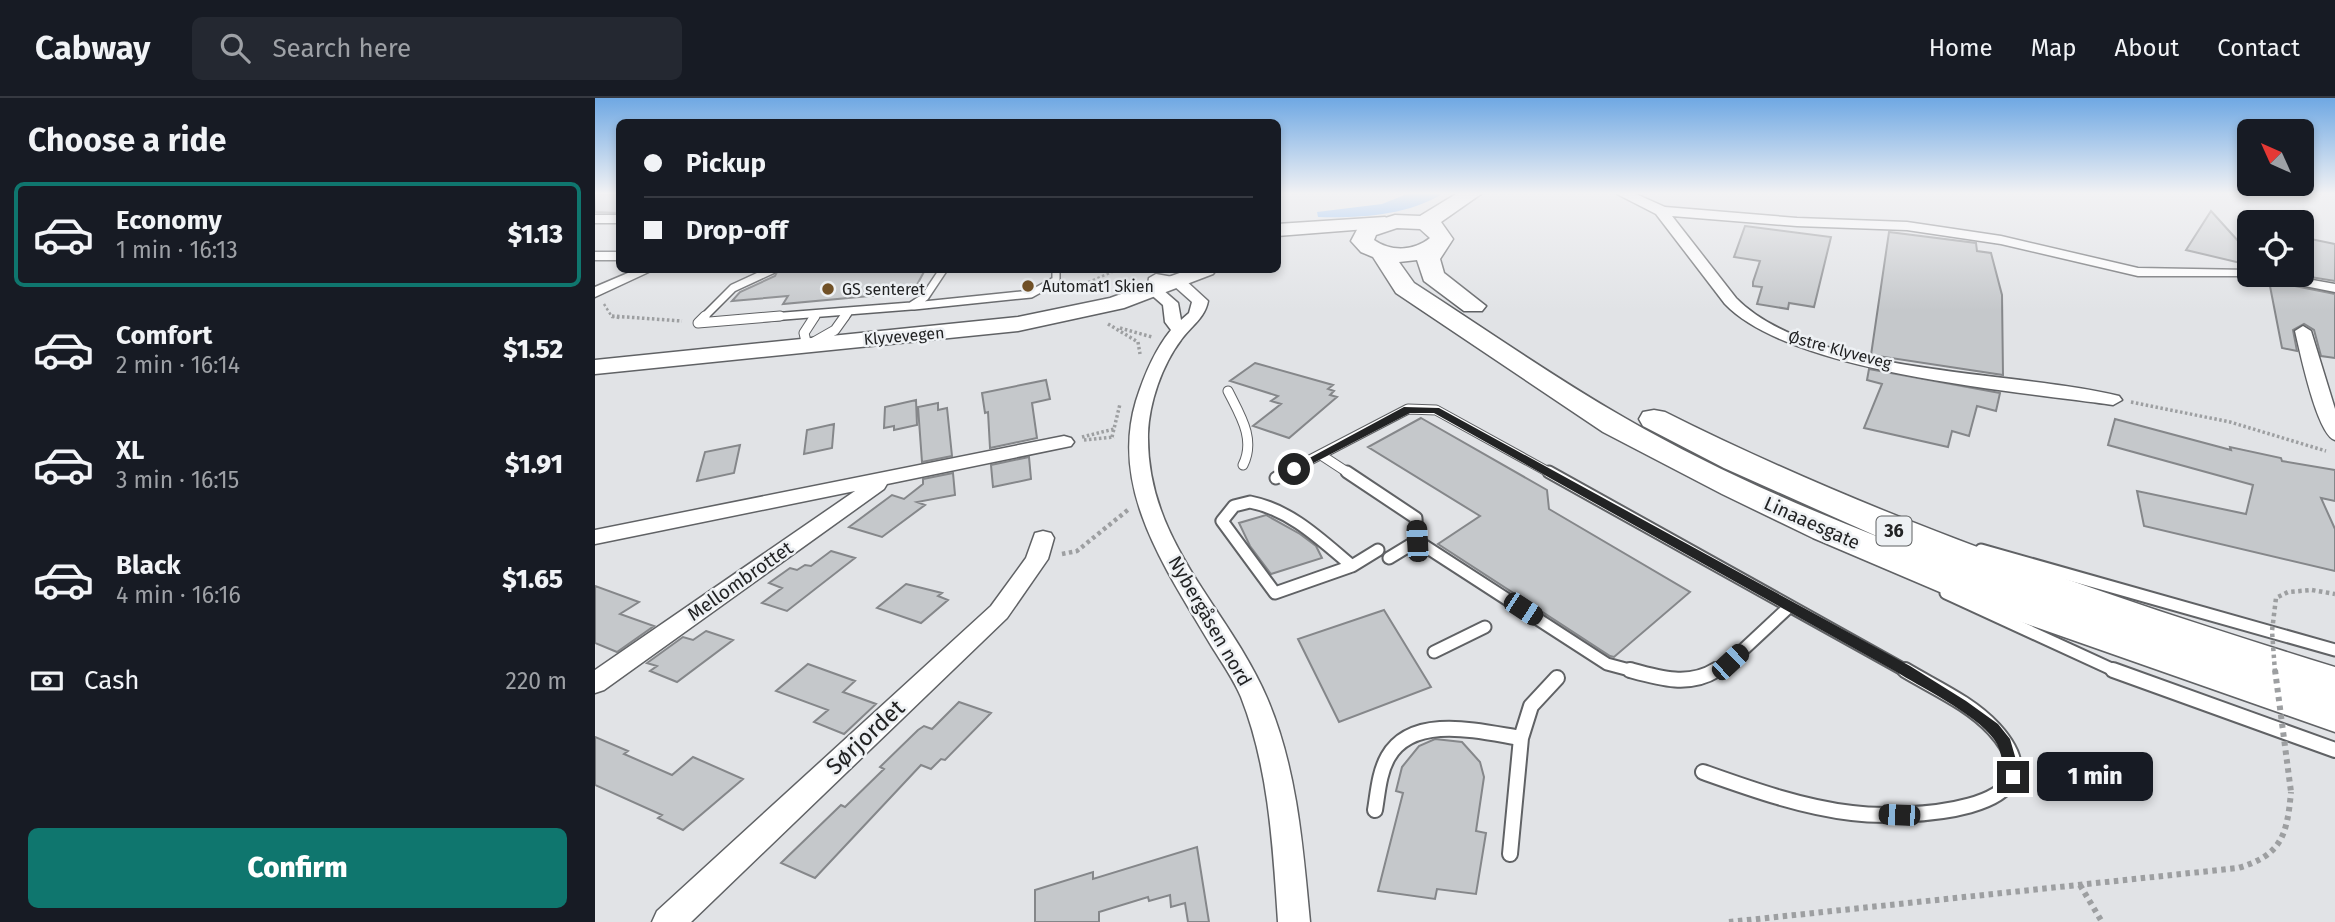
<!DOCTYPE html>
<html lang="en">
<head>
<meta charset="utf-8">
<style>
	:root { --surface:#171b24; --page:#242831; --text:#f1f3f6; --muted:#9ea1a6; --line:#363941; --accent:#0f766e }
	body { margin:0; font-family:"Fira Sans",sans-serif; background:var(--page); color:var(--text); height:100vh; display:flex; flex-direction:column; font-size:26px; white-space:nowrap }
	* { box-sizing:border-box; margin:0 }
	p { font-size:23px; color:var(--muted) }
	.icon { flex:none; width:38px; height:38px; fill:none; stroke:currentColor; stroke-width:2; stroke-linecap:round; stroke-linejoin:round }
	.map { position:relative; flex:1; overflow:hidden }
	.panel { display:flex; flex-direction:column; background:var(--surface); width:595px }
	.panel>* { flex:none }
	.guide { position:absolute; left:21px; top:21px; width:665px; height:154px; border-radius:10px; box-shadow:0 4px 10px #0003; display:grid; align-content:center; height:154px; padding:0 28px; background:var(--surface) }
	.needle { width:46px; rotate:315deg }
	.fabs { position:absolute; left:1642px; top:21px; display:grid; gap:14px }
	.fabs a { display:grid; place-items:center; width:77px; height:77px; border-radius:10px; background:var(--surface); box-shadow:0 4px 10px #0003; font-size:35px }
	.end { position:absolute; width:32px; height:32px; margin:-16px; border:9px solid #222324; background:#fff; box-shadow:0 0 0 4px #fff }
	.from { border-radius:50% }
	.bubble { position:absolute; height:49px; border-radius:10px; background:var(--surface); box-shadow:0 4px 10px #0003; font-size:23px; font-weight:800; line-height:49px; text-align:center }
	.car { position:absolute; width:21px; height:42px; margin:-21px -10px; border-radius:9px; box-shadow:0 0 5px 2px #0007; background:linear-gradient(#222 24%,#8ab4d8 0 40%,#222 0 76%,#8ab4d8 0 86%,#222 0) }
	.guide b { display:flex; align-items:center; gap:24px; height:66px; font-size:26px }
	.guide b+b { border-top:2px solid var(--line) }
	.guide i { width:18px; height:18px; background:var(--text) }
	ul { padding:0; list-style:none }
	li { display:flex; align-items:center; gap:21px; height:105px; margin:0 14px 10px; padding:0 14px; border:4px solid transparent; border-radius:10px }
	li div { flex:1 }
	li b { display:block; font-size:26px }
	li em { font-style:normal; font-weight:800 }
	li.on { border-color:var(--accent) }
	li>.icon { width:63px; height:63px; stroke-width:1.5 }
	h2 { padding:0 28px; font-size:32px; line-height:84px }
	.pay { display:flex; align-items:center; gap:18px; height:77px; padding:0 28px; font-size:26px }
	.pay p { margin-inline-start:auto }
	.cta { display:flex; gap:14px; margin-top:auto; padding:14px 28px }
	.cta a { flex:1; height:80px; border-radius:10px; background:var(--accent); color:#fff; font-size:28px; font-weight:800; line-height:80px; text-align:center }
	header { display:flex; align-items:center; gap:42px; box-sizing:border-box; height:98px; padding:0 35px; background:var(--surface); border-bottom:2px solid var(--line) }
	header strong { font-size:33px }
	nav { display:flex; gap:38px; margin-inline-start:auto; font-size:24px }
	.search { width:490px; height:63px; background:var(--page); display:flex; align-items:center; gap:18px; box-sizing:border-box; padding:0 24px; border-radius:10px; color:var(--muted); font-size:26px }
	main { display:flex; flex:1; min-height:0 }
	.map>svg:first-child { display:block }
	.forest { fill:#74b3fa }
	.building { fill:#c5c8cb; stroke:#85878a; stroke-width:2 }
	.lines { fill:none; stroke-linecap:round; stroke-linejoin:round }
	.service-far3-casing { stroke:#606265; stroke-width:10 }
	.service-far2-casing { stroke:#606265; stroke-width:11 }
	.service-far1-casing { stroke:#606265; stroke-width:15 }
	.service-casing { stroke:#606265; stroke-width:18 }
	.minor-casing { stroke:#606265; stroke-width:3 }
	.secondary-casing { stroke:#606265; stroke-width:3 }
	.trunk-casing { stroke:#606265; stroke-width:3 }
	.path-far3 { stroke:#9d9fa1; stroke-width:2.5; stroke-dasharray:2.5 2.5; stroke-linecap:butt }
	.path-far2 { stroke:#9d9fa1; stroke-width:3.5; stroke-dasharray:2.5 2.5; stroke-linecap:butt }
	.path-far1 { stroke:#9d9fa1; stroke-width:4.5; stroke-dasharray:3.5 3.5; stroke-linecap:butt }
	.path { stroke:#9d9fa1; stroke-width:6; stroke-dasharray:4.5 4.5; stroke-linecap:butt }
	.service-far3 { stroke:#fff; stroke-width:7 }
	.service-far2 { stroke:#fff; stroke-width:9 }
	.service-far1 { stroke:#fff; stroke-width:11 }
	.service { stroke:#fff; stroke-width:14 }
	.minor { fill:#fff; fill-rule:evenodd }
	.secondary { fill:#fff; fill-rule:evenodd }
	.trunk { fill:#fff; fill-rule:evenodd }
	.path-bridge-far1 { stroke:#9d9fa1; stroke-width:4.5; stroke-dasharray:3.5 3.5; stroke-linecap:butt }
	.path-bridge { stroke:#9d9fa1; stroke-width:6; stroke-dasharray:4.5 4.5; stroke-linecap:butt }
	.route { fill:#222324 }
	.poi-dot { fill:#715127; stroke:#eef1f4; stroke-width:2.5 }
	.labels { text-anchor:middle; dominant-baseline:central; stroke-width:5; stroke-linejoin:round; paint-order:stroke }
	.far-poi-label { font-size:16px; fill:#222324; stroke:#eef1f4; text-anchor:start }
	.far-street-label { font-size:16px; fill:#222324; stroke:#eef1f4 }
	.shield { fill:#eef1f4; stroke:#5f6162; stroke-width:2 }
	.shield-label { font-size:18px; font-weight:bold; fill:#222324 }
	.street-label { font-size:19px; fill:#222324; stroke:#eef1f4 }
	.near-street-label { font-size:23px; fill:#222324; stroke:#eef1f4 }
</style>
</head>
<body>
<header>
<strong>Cabway</strong>
<div class="search"><svg class="icon" aria-label="search" viewBox="0 0 24 24"><circle cx="10" cy="10" r="6"/><path d="M15 15l6 6"/></svg>Search here</div>
<nav><a>Home</a><a>Map</a><a>About</a><a>Contact</a></nav>
</header>
<main>
<section class="panel">
<h2>Choose a ride</h2>
<ul>
<li class="on"><svg class="icon" aria-label="car" viewBox="0 0 24 24"><path d="M5 17H2v-5l4-1 3-4h7l3 4 3 1v5h-3M9 17h6M6 11h13"/><circle cx="7" cy="17" r="2"/><circle cx="17" cy="17" r="2"/></svg><div><b>Economy</b><p>1 min · 16:13</p></div><em>$1.13</em></li>
<li><svg class="icon" aria-label="car" viewBox="0 0 24 24"><path d="M5 17H2v-5l4-1 3-4h7l3 4 3 1v5h-3M9 17h6M6 11h13"/><circle cx="7" cy="17" r="2"/><circle cx="17" cy="17" r="2"/></svg><div><b>Comfort</b><p>2 min · 16:14</p></div><em>$1.52</em></li>
<li><svg class="icon" aria-label="car" viewBox="0 0 24 24"><path d="M5 17H2v-5l4-1 3-4h7l3 4 3 1v5h-3M9 17h6M6 11h13"/><circle cx="7" cy="17" r="2"/><circle cx="17" cy="17" r="2"/></svg><div><b>XL</b><p>3 min · 16:15</p></div><em>$1.91</em></li>
<li><svg class="icon" aria-label="car" viewBox="0 0 24 24"><path d="M5 17H2v-5l4-1 3-4h7l3 4 3 1v5h-3M9 17h6M6 11h13"/><circle cx="7" cy="17" r="2"/><circle cx="17" cy="17" r="2"/></svg><div><b>Black</b><p>4 min · 16:16</p></div><em>$1.65</em></li>
</ul>
<div class="pay"><svg class="icon" aria-label="cash" viewBox="0 0 24 24"><path d="M3 7h18v10H3z"/><circle cx="12" cy="12" r="2"/></svg>Cash<p>220 m</p></div>
<div class="cta"><a>Confirm</a></div>
</section>
<div class="map">
<svg width="1740" height="824" viewBox="0 0 1740 824">
	<rect width="100%" height="100%" fill="#e1e3e6"/>
	<!-- forest -->
	<path class="forest" d="M812 96H847C811 118 764 120 723 119L722 114 787 106Z"/>
	<!-- building -->
	<path class="building" d="M0 96H24V115L0 114Z
		M1616 113 1654 155V167L1591 152Z
		M1150 128 1236 139 1219 209 1194 205 1193 211 1162 206 1167 189 1158 188V184L1165 163 1139 159Z
		M1294 134 1381 145 1382 153 1396 155 1407 197 1408 277 1276 257Z
		M1706 139 1740 146V183L1703 177H1706Z
		M183 172H330L318 194 188 206 193 198 137 203 145 194 180 178Z
		M1674 183 1740 196V260L1726 258 1719 232 1709 226 1698 232 1702 253 1687 250Z
		M660 265 738 287 733 291 739 293 735 297 742 299 694 340 658 328 686 306 676 303 683 298 635 283Z
		M1274 271 1405 295 1401 313 1382 308 1374 338 1357 333 1353 349 1269 330 1287 286 1272 282Z
		M451 282 455 301 437 305 442 340 395 350 393 314 390 315 387 295Z
		M321 302 322 327 299 332V328L289 330 290 309Z
		M343 305V312L352 310 357 358 327 364 323 309Z
		M826 320 952 392 954 411 1095 494 1019 559 1015 558 843 446 885 418 773 349Z
		M1520 321 1636 352 1635 349 1686 360 1687 363 1740 372V403L1726 400 1740 431V473L1549 428 1542 393 1651 416 1658 387 1513 347Z
		M239 326 237 350 209 356 212 332Z
		M145 347 139 375 102 383 110 354Z
		M434 359 436 381 398 389 396 367Z
		M358 375 360 397 322 404 330 407 287 439 254 429 297 397 309 401 328 386V381Z
		M671 417 705 436 721 448 727 460 676 476 655 448 644 425Z
		M236 453 260 460 192 513 167 505 187 490 174 485 195 470 202 472 210 467 216 468Z
		M311 486 347 495 343 498 353 502 326 525 282 510Z
		M0 488 44 504 25 516 59 528 22 554 0 545Z
		M789 512 836 589 744 624 703 541Z
		M111 533 138 542 82 584 55 573 62 568 52 565 88 539 98 542Z
		M213 566 260 583 248 594 281 606 249 636 219 624 233 612 181 593Z
		M364 604 396 615 350 662 346 661 336 671 326 667 220 780 186 765 246 707 250 709 289 671 285 669 323 632 329 628 337 631Z
		M0 639 33 653 29 656 77 677 98 659 148 681 88 732 63 720 67 717 0 687Z
		M840 641 867 644 885 664 889 679 881 733 891 735 881 796 842 791 840 801 783 793 808 695 801 693 807 669 824 648Z
		M602 749 614 824H593L590 805 576 809 575 797 554 803 553 799 504 814V824H440V792L498 774V781Z"/>
	<g class="lines">
		<!-- service-far3 casing -->
		<g class="service-far3-casing">
			<path id="service-far3" d="M319 208 436 196 461 182V173
				M108 220 138 190 177 172
				M163 220 316 208 330 199 348 172
				M219 220 221 217
				M249 220 253 215"/>
		</g>
		<!-- service-far2 casing -->
		<g class="service-far2-casing">
			<path id="service-far2" d="M110 218 103 225 185 218
				M220 218 209 235 212 248 240 232 250 218
				M633 293C645 317 661 341 648 367
				M726 357 755 376
				M688 376 813 311 841 312 957 376"/>
		</g>
		<!-- service-far1 casing -->
		<g class="service-far1-casing">
			<path id="service-far1" d="M752 374 821 420 822 443
				M954 374 1313 574
				M681 380 692 374
				M655 404C696 412 726 442 757 468L680 495 627 423 639 408Z
				M822 443 1012 566 1042 574
				M1386 452 1740 552
				M794 460 822 443
				M757 468 783 452
				M1351 495 1523 574
				M839 554 890 529
				M1119 574 1135 564 1194 509"/>
		</g>
		<!-- service casing -->
		<g class="service-casing">
			<path id="service" d="M1035 572C1064 580 1094 589 1121 572
				M1518 572 1740 652
				M1108 674C1156 691 1206 709 1257 715 1303 721 1477 717 1399 631 1375 605 1340 590 1310 572
				M780 712C783 694 784 675 793 659 818 615 887 634 926 640
				M915 756 926 640 936 608 962 580"/>
		</g>
		<!-- minor casing -->
		<g class="minor-casing">
			<path id="minor" d="M1022 96H1041L1070 109 1202 120 1312 124 1406 138 1543 170 1654 172V177H1690L1740 186V194L1660 178H1543L1406 146 1312 132 1202 128 1077 118 1141 200C1218 278 1420 272 1524 298L1527 302 1518 307C1421 293 1196 275 1130 206L1061 116Z
				M0 117H24V125H0Z
				M0 154H24V162H0Z
				M40 172H58L0 199V189Z
				M561 176 589 181 613 203C610 220 596 228 586 242 567 267 554 305 553 336 551 445 633 509 672 600 702 670 708 749 715 824H683C678 749 674 670 646 599 639 582 627 565 617 549 573 474 514 393 541 303 549 278 559 253 576 232L570 224 568 207 552 193 554 180ZM568 186 579 188 597 204 594 215 586 222 583 205 568 192Z
				M1708 228 1716 233 1740 311V342C1722 337 1705 253 1700 233Z
				M469 338 476 340 479 344 476 348 292 386 289 391 9 592 0 595V572L260 393 0 446V432Z
				M448 433 456 435 459 440 453 461 412 520 96 824H57L62 813 396 508 431 460 440 435Z"/>
		</g>
		<!-- secondary casing -->
		<g class="secondary-casing">
			<path id="secondary" d="M790 119 799 125 797 129 682 138V126Z
				M593 172H621L618 176 529 210 423 233 0 276V262L423 219 515 200Z"/>
		</g>
		<!-- trunk casing -->
		<g class="trunk-casing">
			<path id="trunk" d="M861 96H886L846 124 858 141 845 161 849 175 891 208 887 213H869L829 183 822 162 804 164 819 185C889 230 958 279 1030 320 1111 367 1199 406 1286 440L1129 370 1048 328 1044 321 1048 314 1059 312 1070 314C1285 422 1510 498 1740 569V634L1366 503 1218 440 1127 396 1008 334 801 195 778 159 766 154 756 143 764 128 800 117 825 118ZM802 130 825 131 835 140C819 153 796 154 779 142L781 137Z"/>
		</g>
		<!-- path-far3 -->
		<path class="path-far3" d="M482 193 486 187 522 172
			M9 206 17 219 25 220"/>
		<!-- path-far2 -->
		<path class="path-far2" d="M17 218 87 223
			M513 226 543 244 545 256
			M525 230 557 239
			M1536 304 1635 324 1731 353
			M487 339 519 331
			M517 339 525 306
			M489 342 519 339"/>
		<!-- path-far1 -->
		<path class="path-far1" d="M467 456 482 453 534 411
			M1717 492 1740 496"/>
		<!-- path -->
		<path class="path" d="M1485 787 1507 824
			M1134 824 1643 770C1687 757 1692 737 1696 694"/>
		<!-- service-far3 -->
		<use href="#service-far3" class="service-far3"/>
		<!-- service-far2 -->
		<use href="#service-far2" class="service-far2"/>
		<!-- service-far1 -->
		<use href="#service-far1" class="service-far1"/>
		<!-- service -->
		<use href="#service" class="service"/>
		<!-- minor -->
		<use href="#minor" class="minor"/>
		<!-- secondary -->
		<use href="#secondary" class="secondary"/>
		<!-- trunk -->
		<use href="#trunk" class="trunk"/>
		<!-- path-bridge-far1 -->
		<path class="path-bridge-far1" d="M1680 574 1677 533 1681 500 1693 494 1717 492"/>
		<!-- path-bridge -->
		<path class="path-bridge" d="M1680 572 1696 694"/>
	</g>
	<!-- sky -->
	<linearGradient id="sky" x2="0" y2="1"><stop stop-color="#6fa8e3"/><stop offset="0.45" stop-color="#f2f2f4"/><stop offset="1" stop-color="#f2f2f4" stop-opacity="0"/></linearGradient>
	<rect width="1740" height="212" fill="url(#sky)"/>
	<!-- route -->
	<path class="route" d="M809 309 844 310 1315 568 1371 603 1403 626 1415 641 1426 679 1423 683H1413C1407 672 1408 657 1402 646 1388 620 1331 592 1305 576L839 315H815L703 373 694 371Z"/>
	<!-- markers -->
	<g class="poi-dot">
		<circle cx="433" cy="188" r="7"/>
		<circle cx="233" cy="191" r="7"/>
	</g>
	<g class="labels">
		<!-- far-poi labels -->
		<g class="far-poi-label">
			<text x="447" y="188">Automat1 Skien</text>
			<text x="247" y="191">GS senteret</text>
		</g>
		<!-- far-street labels -->
		<g class="far-street-label">
			<text transform="translate(309 238) rotate(-5)">Klyvevegen</text>
			<text transform="translate(1245 252) rotate(15)">Østre Klyveveg</text>
		</g>
		<!-- shield labels -->
		<rect class="shield" x="1281.5" y="418.5" width="35" height="29" rx="5"/>
		<g class="shield-label">
			<text x="1299" y="433">36</text>
		</g>
		<!-- street labels -->
		<g class="street-label">
			<text transform="translate(1217 425) rotate(24)">Linaaesgate</text>
			<text transform="translate(145 483) rotate(-35)">Mellombrottet</text>
			<text transform="translate(615 523) rotate(60)">Nybergåsen nord</text>
		</g>
		<!-- near-street labels -->
		<g class="near-street-label">
			<text transform="translate(270 639) rotate(-43)">Sørjordet</text>
		</g>
	</g>
</svg>
<div class="fabs">
<a><svg class="needle" viewBox="-14 -14 28 28"><path d="M0-13l5 13h-10z" fill="#e53935"/><path d="M0 13l5-13h-10z" fill="#9ea1a6"/></svg></a>
<a><svg class="icon" aria-label="locate" viewBox="0 0 24 24"><circle cx="12" cy="12" r="6"/><path d="M12 2v4M12 18v4M2 12h4M18 12h4"/></svg></a>
</div>
<i class="end from" style="left:699px;top:371px"></i>
<i class="end" style="left:1418px;top:679px"></i>
<div class="bubble" style="left:1442px;top:654px;width:116px">1 min</div>
<i class="car" style="left:822px;top:443px;rotate:357deg"></i>
<i class="car" style="left:928px;top:511px;rotate:123deg"></i>
<i class="car" style="left:1135px;top:564px;rotate:47deg"></i>
<i class="car" style="left:1304px;top:717px;rotate:272deg"></i>
<div class="guide">
<b><i class="from"></i>Pickup</b>
<b><i></i>Drop-off</b>
</div>
</div>
</main>
</body>
</html>
